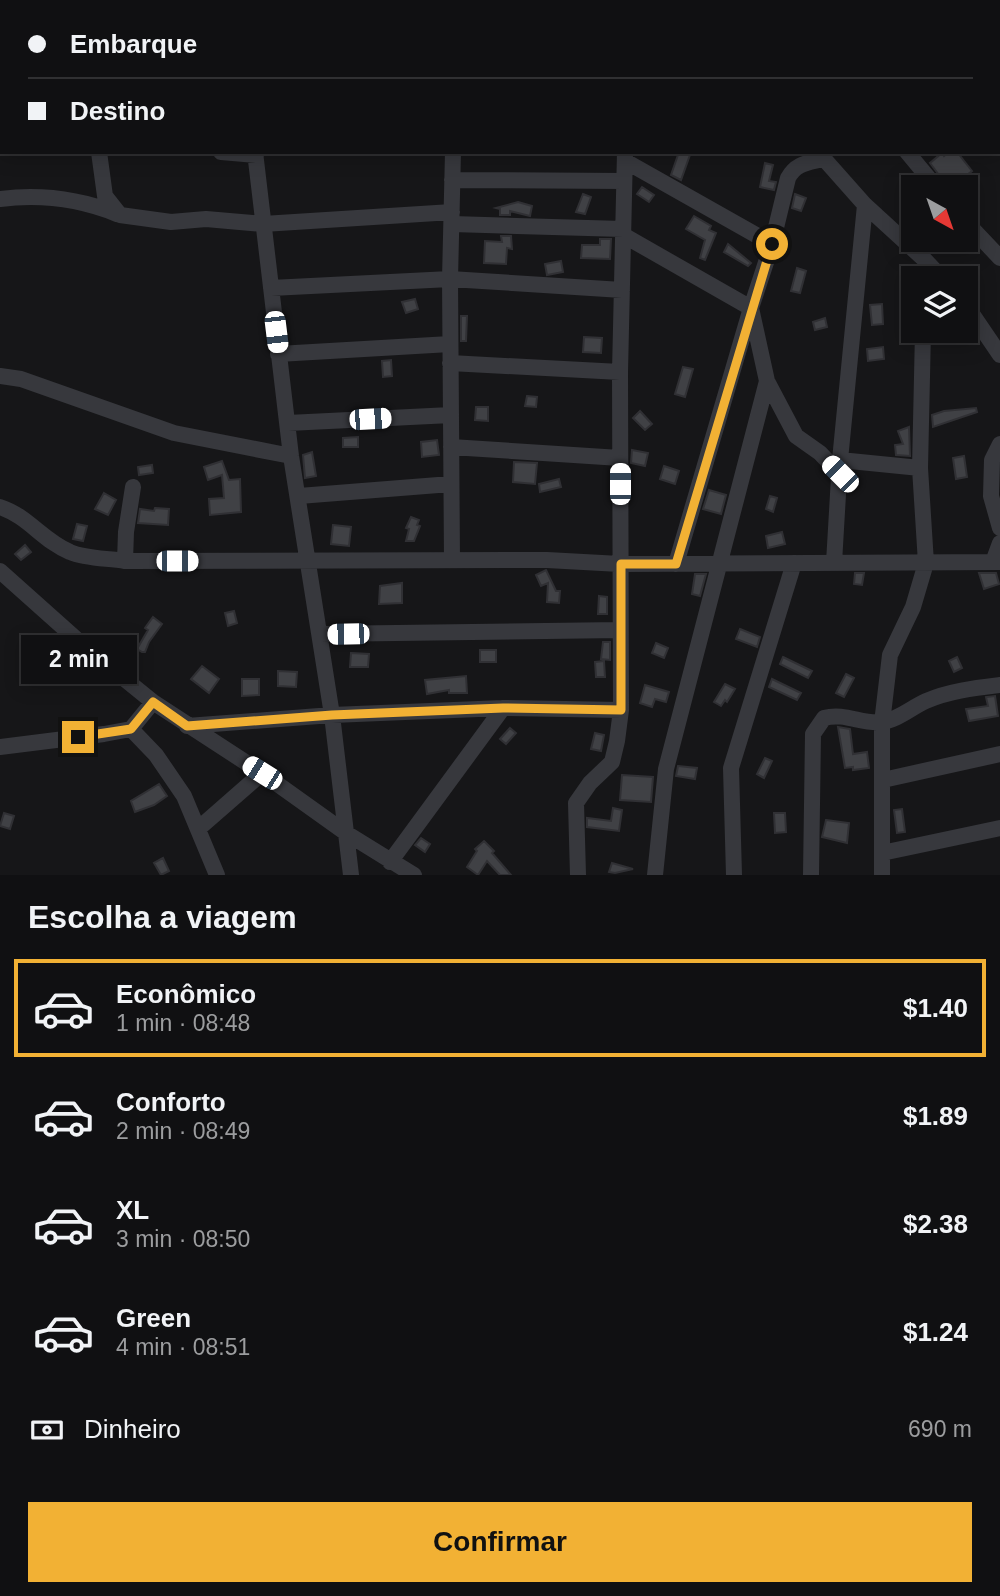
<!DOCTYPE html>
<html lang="pt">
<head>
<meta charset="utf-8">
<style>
	:root { --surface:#101012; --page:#19191b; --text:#f1f3f6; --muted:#9c9d9f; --line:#303032; --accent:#f2b134 }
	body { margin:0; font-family:Helvetica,sans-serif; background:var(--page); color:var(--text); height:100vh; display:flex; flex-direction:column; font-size:26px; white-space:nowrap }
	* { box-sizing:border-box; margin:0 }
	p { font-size:23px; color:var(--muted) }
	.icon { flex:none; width:38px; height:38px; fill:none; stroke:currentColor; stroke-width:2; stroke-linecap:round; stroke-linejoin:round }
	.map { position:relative; height:875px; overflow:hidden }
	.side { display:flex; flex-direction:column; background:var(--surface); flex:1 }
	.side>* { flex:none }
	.banner { position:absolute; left:0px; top:0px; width:1001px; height:154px; box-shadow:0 4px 18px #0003,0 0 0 2px var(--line); display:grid; align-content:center; height:154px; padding:0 28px; background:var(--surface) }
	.needle { width:46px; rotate:140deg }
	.fabs { position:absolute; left:901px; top:175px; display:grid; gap:14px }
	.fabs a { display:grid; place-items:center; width:77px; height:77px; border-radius:0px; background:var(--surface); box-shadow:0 4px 18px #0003,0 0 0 2px var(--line); font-size:35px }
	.end { position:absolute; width:32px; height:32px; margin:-16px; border:9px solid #f2b134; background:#111; box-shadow:0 0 0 4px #111 }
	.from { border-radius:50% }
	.bubble { position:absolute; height:49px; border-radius:0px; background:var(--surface); box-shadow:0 4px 18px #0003,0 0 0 2px var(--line); font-size:23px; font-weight:800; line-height:49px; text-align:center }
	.car { position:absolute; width:21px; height:42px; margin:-21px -10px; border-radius:9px; box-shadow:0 0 5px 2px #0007; background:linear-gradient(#fff 24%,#345 0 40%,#fff 0 76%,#345 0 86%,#fff 0) }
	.banner b { display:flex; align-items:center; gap:24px; height:66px; font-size:26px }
	.banner b+b { border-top:2px solid var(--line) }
	.banner i { width:18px; height:18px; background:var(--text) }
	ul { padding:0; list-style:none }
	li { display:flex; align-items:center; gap:21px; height:98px; margin:0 14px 10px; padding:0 14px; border:4px solid transparent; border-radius:0px }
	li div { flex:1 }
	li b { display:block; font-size:26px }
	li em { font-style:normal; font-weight:800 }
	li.current { border-color:var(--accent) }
	li>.icon { width:63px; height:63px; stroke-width:1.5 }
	h2 { padding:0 28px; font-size:32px; line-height:84px }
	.pay { display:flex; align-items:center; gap:18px; height:77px; padding:0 28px; font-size:26px }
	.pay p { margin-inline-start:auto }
	.primary-button { display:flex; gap:14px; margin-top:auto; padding:14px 28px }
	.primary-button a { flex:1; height:80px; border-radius:0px; background:var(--accent); color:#111; font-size:28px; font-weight:800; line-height:80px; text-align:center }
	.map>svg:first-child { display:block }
	.building { fill:#404145; stroke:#303034; stroke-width:2 }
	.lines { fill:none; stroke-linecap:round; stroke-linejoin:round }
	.minor { stroke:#37383d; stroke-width:16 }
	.route { stroke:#f2b134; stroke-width:9 }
</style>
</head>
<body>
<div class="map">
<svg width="1000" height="875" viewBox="0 0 1000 875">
	<rect width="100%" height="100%" fill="#161618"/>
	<!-- building -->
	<path class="building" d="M679 152H691L681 180 671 175Z
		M949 152H957L972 171 952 187H948L930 163 942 153 944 156Z
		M765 163 773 165 769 181 776 182 774 190 760 187Z
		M642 187 654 195 649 202 637 194Z
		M583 194 591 197 585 214 576 212Z
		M795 194 806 198 801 211 792 208Z
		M518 202 532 206 530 216 510 211V215H500V209L496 208Z
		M694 216 711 226 709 230 716 233 705 260 700 258 705 240 686 229Z
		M501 236H511L512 249 507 248 506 264 484 263 485 241 502 242Z
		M600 239H611L610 259 581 258 582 245H600Z
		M948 240H968L969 241 958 251Z
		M728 244 751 263 748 266 724 252Z
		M561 261 563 272 547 275 545 264Z
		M797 268 806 271 800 293 791 291Z
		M415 299 418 309 406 313 402 302Z
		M882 304 883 324 872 325 870 305Z
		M461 316H467L466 341H461Z
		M825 318 827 327 815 330 813 322Z
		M584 337 602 338 601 353 583 352Z
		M883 347 884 359 868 361 867 349Z
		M391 360 392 376 383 377 382 361Z
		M683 367 693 369 685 397 675 394Z
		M527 396 537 397 536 407 525 406Z
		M476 407H488V421L475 420Z
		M976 408 977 412 933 427 932 415 944 411Z
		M640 411 652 424 645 430 633 418Z
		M909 427 910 456 896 455 895 445 903 444 898 431Z
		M358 437V447H343V438Z
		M437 440 439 455 422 457 421 442Z
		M632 450 648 453 645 466 631 463Z
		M312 452 316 476 305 478 303 455Z
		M964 456 967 477 956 479 953 458Z
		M222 461 229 480 240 479 241 512 210 515 209 499 224 498 222 475 208 480 204 467Z
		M514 462 537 463 535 484 513 482Z
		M152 465 153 473 139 475 138 467Z
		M664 466 679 471 675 484 660 479Z
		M559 479 561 487 540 492 539 484Z
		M709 490 726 495 721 514 703 509Z
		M104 493 116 500 108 515 95 509Z
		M770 496 777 498 773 512 766 509Z
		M155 508 169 509 168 525 138 523 140 509 154 511Z
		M411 517 419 520 417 525 420 526 414 541H406L409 529 406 528Z
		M77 524 87 526 83 541 73 539Z
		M333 525 351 527 349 546 331 544Z
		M782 532 785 544 768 548 766 536Z
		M25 545 31 552 21 560 15 554Z
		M546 570 556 591H560L559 603 547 602 548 583 541 586 536 575Z
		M855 573H864L862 585 854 584Z
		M979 573H996L999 584 984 589Z
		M695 574H706L700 596 692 594Z
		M402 583V603L379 604 380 586Z
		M599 596 607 597V614H598Z
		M234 611 237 623 228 626 225 613Z
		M153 617 162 624 149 642 145 652H142L137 649 148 630 145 628Z
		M740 629 760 637 757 647 736 639Z
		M603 642H610V660L601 659Z
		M656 643 668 648 664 658 652 653Z
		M480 650H496V662H480Z
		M351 653 369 654 368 667H350Z
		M783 657 812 671 808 678 780 664Z
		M957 657 962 668 954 672 949 661Z
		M604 661 605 677H596L595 662Z
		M202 666 219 679 209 693 191 679Z
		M278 671 297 672 296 687 278 686Z
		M846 674 854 678 844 697 836 693Z
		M466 676 467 693H449V690L427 694 425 680Z
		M242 679H259V695L242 696Z
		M772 679 801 693 797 700 769 687Z
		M725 684 735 689 727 702 725 700 721 706 714 702Z
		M645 685 669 692 666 702 655 699 652 707 640 703Z
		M995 696 998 716 969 721 966 709 988 706 986 697Z
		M838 727 850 729 853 754 867 752 869 768 853 770V767L845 768Z
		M510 728 516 733 506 744 500 739Z
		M595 733 604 735 601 751 591 749Z
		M765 758 772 761 764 778 757 774Z
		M678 766 697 768 695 779 676 776Z
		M622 775 653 777 651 802 620 800Z
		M159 784 167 796 154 805 135 812 131 801Z
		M613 808 622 810 619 831 587 827V818L611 821Z
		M902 809 905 832 897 833 894 810Z
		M4 813 14 816 10 829 0 826Z
		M774 813H785L786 832 775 833Z
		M826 820 849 823 847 843 822 837Z
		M421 838 430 844 425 852 415 845Z
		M484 841 494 851 492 853 511 875H500L487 861 478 875 467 867 477 851 475 849Z
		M163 858 169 871 161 875 154 863Z
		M612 863 633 869 615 873 609 872Z"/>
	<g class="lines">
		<!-- minor -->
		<path class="minor" d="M143 0 144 2
			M238 0 239 2
			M829 0 830 2
			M925 0 926 2
			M130 2 131 0
			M458 2V0
			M0 65H2
			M999 101H1000
			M0 141H2
			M99 152 105 196 120 215 171 222 206 219 263 224 452 212
			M221 152 256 155
			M255 152 291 456 332 715 351 875
			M818 152 865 205 925 260 942 278
			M907 152 936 187
			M625 161 772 244
			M452 180 624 181
			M0 199C40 194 80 199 117 214
			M966 222 1000 258
			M452 224 623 229
			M623 235 751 308 767 381 666 769 655 875
			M271 288 450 279 622 290
			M966 305 1000 355
			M278 354 450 344
			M450 363 620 372
			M0 376 21 379 174 433 291 456
			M767 381 796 436 820 453 840 474
			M288 423 451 415
			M1000 444 992 460 991 496 1000 528
			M451 447 620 458
			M840 460 920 468
			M299 496 451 484
			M0 507C28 516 43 541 70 552 86 559 107 558 125 561L547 560 620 564 1000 562
			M452 560 450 279 453 152
			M125 561 126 532 133 487
			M993 562 1000 543
			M834 563 840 460 865 205
			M676 564 751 308 772 244 788 178C796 163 808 163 823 159
			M0 571 84 646 153 702 262 773 346 833 414 875
			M320 634 620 630
			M187 726 332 715 503 708 621 710
			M131 729 156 755 184 796 217 875
			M0 747 104 734 131 729 153 702
			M883 780 1000 754
			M198 829 262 773
			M882 853 1000 828
			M390 862 503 708
			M578 875 576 803 590 783 612 762 617 741 621 710 620 372 625 152
			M734 875 731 768 794 563
			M811 875 813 734 824 718C845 712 863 725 882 722 898 720 912 707 926 701 949 691 975 688 1000 685
			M882 875V723L890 655 913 607 926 563 920 468 923 331"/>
	</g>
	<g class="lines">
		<!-- route -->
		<path class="route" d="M78 737 131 729 153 702 187 726 332 715 503 708 621 710V564H676L772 244"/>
	</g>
</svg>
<div class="fabs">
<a><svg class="needle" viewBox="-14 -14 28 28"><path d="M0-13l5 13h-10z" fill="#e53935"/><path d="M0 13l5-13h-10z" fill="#9c9d9f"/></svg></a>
<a><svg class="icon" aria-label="layers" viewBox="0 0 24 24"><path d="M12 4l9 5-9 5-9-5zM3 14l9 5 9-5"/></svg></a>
</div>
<i class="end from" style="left:772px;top:244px"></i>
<i class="end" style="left:78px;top:737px"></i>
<div class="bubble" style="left:21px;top:635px;width:116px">2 min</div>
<i class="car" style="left:276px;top:332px;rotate:173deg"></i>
<i class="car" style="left:370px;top:419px;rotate:87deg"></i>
<i class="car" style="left:840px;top:474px;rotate:315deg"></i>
<i class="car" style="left:620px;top:484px;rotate:0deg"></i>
<i class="car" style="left:177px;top:561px;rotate:90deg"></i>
<i class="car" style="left:348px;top:634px;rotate:269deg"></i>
<i class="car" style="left:262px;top:773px;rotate:302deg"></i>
<div class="banner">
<b><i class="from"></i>Embarque</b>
<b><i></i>Destino</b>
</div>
</div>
<section class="side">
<h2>Escolha a viagem</h2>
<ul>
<li class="current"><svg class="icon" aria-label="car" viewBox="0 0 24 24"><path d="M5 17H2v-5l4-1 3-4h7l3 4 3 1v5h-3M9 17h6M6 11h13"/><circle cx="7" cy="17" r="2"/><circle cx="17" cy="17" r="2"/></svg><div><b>Econômico</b><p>1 min · 08:48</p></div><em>$1.40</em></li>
<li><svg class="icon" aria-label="car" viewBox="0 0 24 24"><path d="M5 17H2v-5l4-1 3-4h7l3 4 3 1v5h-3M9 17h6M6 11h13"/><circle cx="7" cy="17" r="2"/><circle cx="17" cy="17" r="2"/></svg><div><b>Conforto</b><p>2 min · 08:49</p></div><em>$1.89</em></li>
<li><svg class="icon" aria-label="car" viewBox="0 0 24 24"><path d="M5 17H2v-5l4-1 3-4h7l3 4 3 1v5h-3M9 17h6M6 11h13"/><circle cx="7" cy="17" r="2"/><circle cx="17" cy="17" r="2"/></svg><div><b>XL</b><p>3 min · 08:50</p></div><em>$2.38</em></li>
<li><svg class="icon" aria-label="car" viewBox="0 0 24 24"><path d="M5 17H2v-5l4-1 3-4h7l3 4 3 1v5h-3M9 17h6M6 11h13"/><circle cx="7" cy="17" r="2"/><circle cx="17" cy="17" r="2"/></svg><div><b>Green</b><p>4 min · 08:51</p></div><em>$1.24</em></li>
</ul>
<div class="pay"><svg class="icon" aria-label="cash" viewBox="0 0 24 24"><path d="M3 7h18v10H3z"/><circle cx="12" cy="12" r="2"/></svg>Dinheiro<p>690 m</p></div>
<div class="primary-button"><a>Confirmar</a></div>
</section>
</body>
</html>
